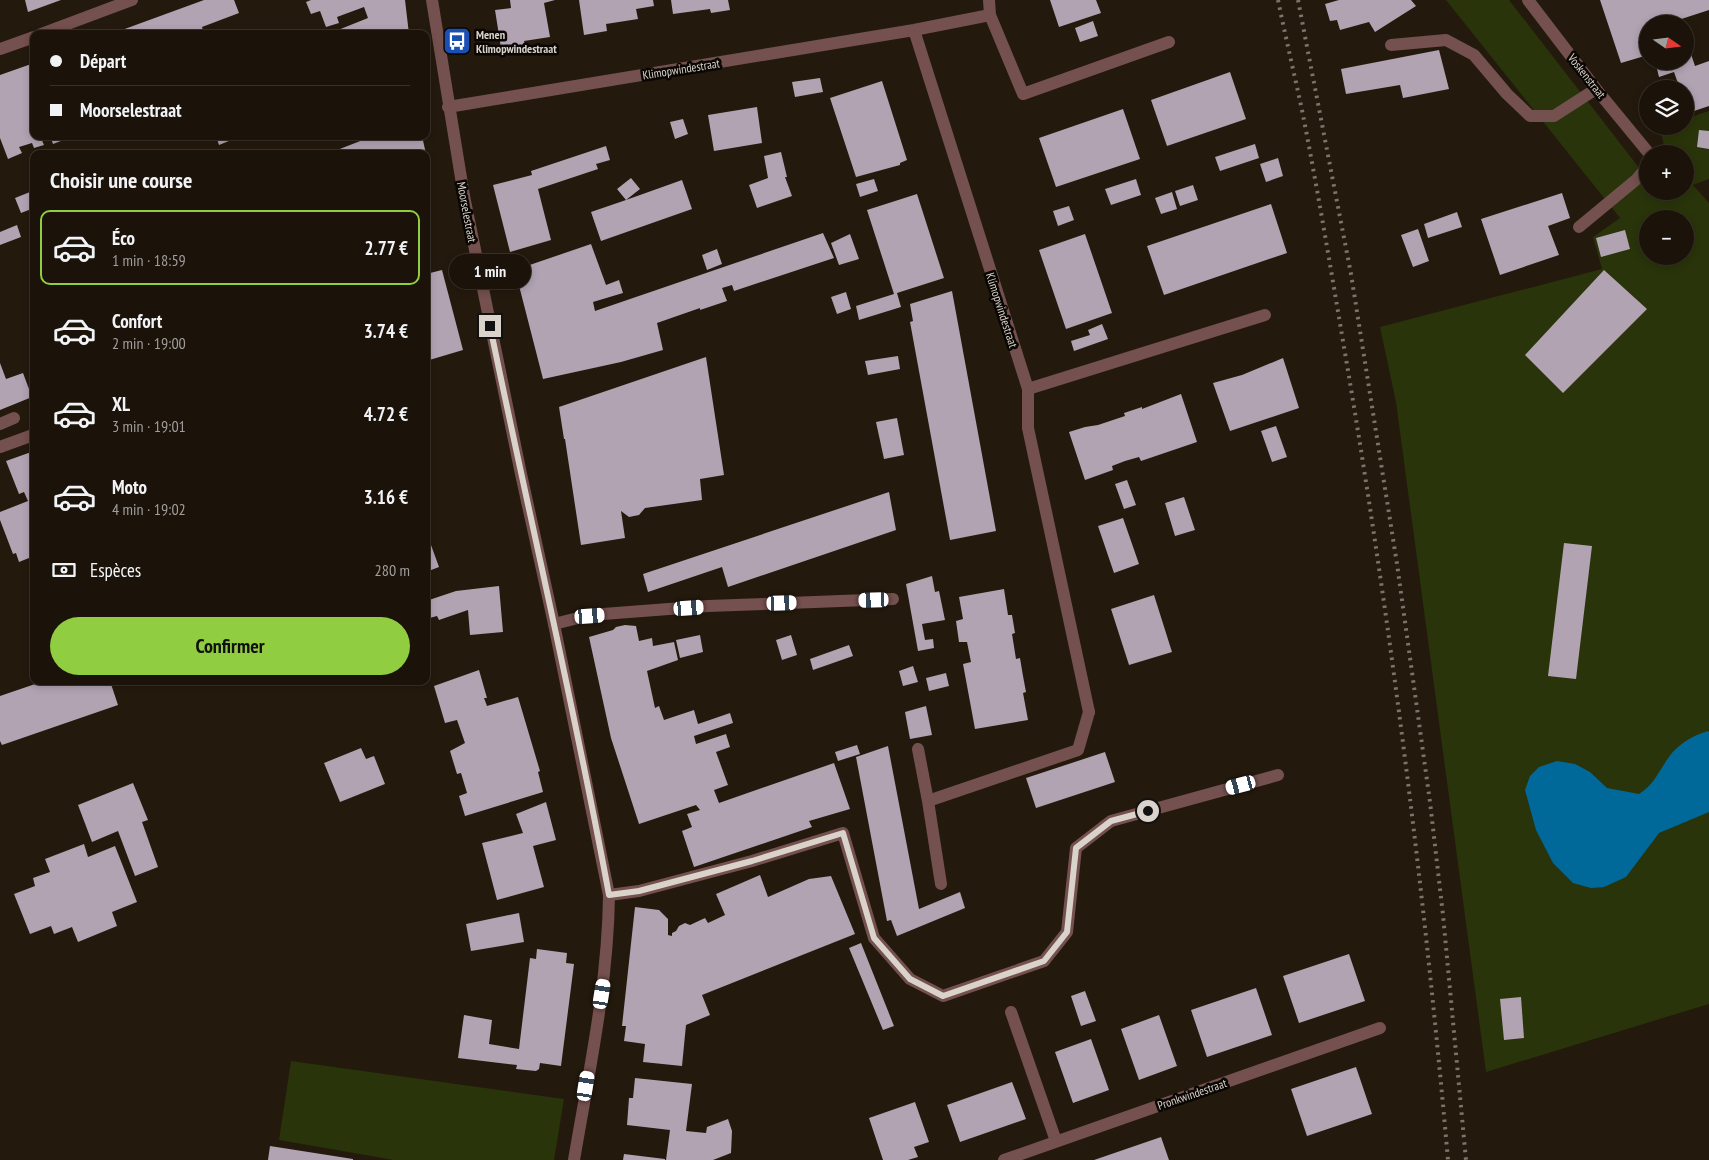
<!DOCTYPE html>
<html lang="fr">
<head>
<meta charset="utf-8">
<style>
	:root { --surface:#1b130a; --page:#282018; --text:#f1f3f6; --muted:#a09e9c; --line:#39322b; --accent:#91cd40 }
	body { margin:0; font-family:"PT Sans Narrow",sans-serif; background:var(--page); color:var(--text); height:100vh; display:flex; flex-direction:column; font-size:19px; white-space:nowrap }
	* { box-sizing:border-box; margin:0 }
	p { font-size:16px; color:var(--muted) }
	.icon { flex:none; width:28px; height:28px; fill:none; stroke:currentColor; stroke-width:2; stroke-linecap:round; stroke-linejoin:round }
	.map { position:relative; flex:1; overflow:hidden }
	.drawer { position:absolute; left:30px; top:150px; width:400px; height:535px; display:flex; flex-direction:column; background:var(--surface); border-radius:10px; box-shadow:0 2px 8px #0003,0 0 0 1px var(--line) }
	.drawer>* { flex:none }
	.hud { position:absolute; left:30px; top:30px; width:400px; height:110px; border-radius:10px; box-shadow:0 2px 8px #0003,0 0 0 1px var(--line); display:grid; align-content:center; height:110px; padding:0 20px; background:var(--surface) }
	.needle { width:32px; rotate:104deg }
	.controls { position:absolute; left:1639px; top:15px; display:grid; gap:10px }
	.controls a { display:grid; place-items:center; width:55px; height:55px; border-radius:50%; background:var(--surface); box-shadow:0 2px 8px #0003,0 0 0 1px var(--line); font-size:25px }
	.end { position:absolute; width:22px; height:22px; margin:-11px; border:6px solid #dad3cb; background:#111; box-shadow:0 0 0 2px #111 }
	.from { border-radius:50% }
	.bubble { position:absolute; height:35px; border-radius:18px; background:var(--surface); box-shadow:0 2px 8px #0003,0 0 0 1px var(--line); font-size:16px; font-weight:700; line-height:35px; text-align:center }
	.car { position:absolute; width:15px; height:30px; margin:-15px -8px; border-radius:6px; box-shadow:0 0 4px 1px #0007; background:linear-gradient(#fff 24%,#345 0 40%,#fff 0 76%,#345 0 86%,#fff 0) }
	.hud b { display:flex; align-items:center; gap:18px; height:48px; font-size:19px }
	.hud b+b { border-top:1px solid var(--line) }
	.hud i { width:12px; height:12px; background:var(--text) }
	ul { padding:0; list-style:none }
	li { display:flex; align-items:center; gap:15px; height:75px; margin:0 10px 8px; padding:0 10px; border:2px solid transparent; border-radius:10px }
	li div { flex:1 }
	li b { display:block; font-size:19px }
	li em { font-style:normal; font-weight:700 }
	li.selected { border-color:var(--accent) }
	li>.icon { width:45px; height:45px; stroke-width:1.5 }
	h2 { padding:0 20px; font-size:22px; line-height:60px }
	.pay { display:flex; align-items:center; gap:12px; height:55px; padding:0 20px; font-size:19px }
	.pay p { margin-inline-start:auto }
	.button { display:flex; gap:10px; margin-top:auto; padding:10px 20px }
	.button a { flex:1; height:58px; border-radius:30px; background:var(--accent); color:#111; font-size:20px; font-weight:700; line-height:58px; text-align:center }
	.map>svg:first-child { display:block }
	.green { fill:#29340a; fill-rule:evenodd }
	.water { fill:#006999 }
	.building { fill:#b1a3b2 }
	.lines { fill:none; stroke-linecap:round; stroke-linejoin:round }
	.lane { stroke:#74504e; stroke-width:12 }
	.street { stroke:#74504e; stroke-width:12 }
	.rail { stroke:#7c7369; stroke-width:4; stroke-dasharray:2.5 5; stroke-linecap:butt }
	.route { stroke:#dad3cb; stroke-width:6 }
	.labels { text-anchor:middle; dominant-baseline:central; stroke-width:5; stroke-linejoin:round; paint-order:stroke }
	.poi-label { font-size:12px; font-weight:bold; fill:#dad3cb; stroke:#090603; text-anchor:start }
	.street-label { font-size:12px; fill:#dad3cb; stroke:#090603 }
</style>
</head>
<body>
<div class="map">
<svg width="1709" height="1160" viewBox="0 0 1709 1160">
	<rect width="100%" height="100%" fill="#24190d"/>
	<!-- green -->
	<path class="green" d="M1446 0H1509L1647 178 1648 191H1685V154H1666L1660 128 1685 126V119L1709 111V179L1693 185 1709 203V1004L1486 1072 1396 402 1380 327 1602 269 1593 237 1620 218ZM1648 219H1685V256H1648Z
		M291 1061 564 1099 554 1160H394L279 1140Z"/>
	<!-- water -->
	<path class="water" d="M1708 731 1709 732V812L1659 833 1626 877 1604 887 1591 888 1573 883 1553 863 1536 830 1525 790 1530 776 1539 767 1557 761 1575 764 1590 772 1607 788 1639 794C1655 784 1658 772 1669 757 1678 744 1692 736 1708 731Z"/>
	<!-- building -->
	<path class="building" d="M25 0H61L28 12Z
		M204 0H234L239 13 202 27 204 34H111Z
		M311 0H405L409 34H328L368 18 364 7 337 17 339 23 326 27 320 11 311 14 306 2Z
		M510 0H555L544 3 550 37 524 41 525 44 501 48 495 10 511 8Z
		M579 0H653L654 6 636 9 638 19 606 24 607 31 584 35Z
		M671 0H728L730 10 711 13 710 9 673 14Z
		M1050 0H1096L1101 13 1059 27Z
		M1339 0H1411L1416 6 1375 32 1369 22 1340 30 1337 20 1330 21 1325 4Z
		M1600 0H1709V10L1666 24H1648V55L1621 63Z
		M1093 21 1098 36 1080 42 1075 28Z
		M1687 42 1695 66 1709 61V106L1688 113 1685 104V89H1680L1674 72 1659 77 1655 61H1685V43Z
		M1439 50 1449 89 1403 98 1400 85 1346 94 1341 69Z
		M34 63V136H40L44 145 34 148 32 143 19 147 22 153 8 159 0 138V75Z
		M1230 72 1246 119 1167 146 1151 100Z
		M820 78 823 92 795 97 792 82Z
		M882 81 907 160 900 163V165L856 177 830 98Z
		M757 107 762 143 714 151 708 115Z
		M1123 109 1140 159 1056 187 1039 138Z
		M683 119 688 134 675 139 670 122Z
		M1699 130 1709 131V149L1697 147Z
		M50 136H65L66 139 53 144Z
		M216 136H241L219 145Z
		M373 136H422L426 154H327Z
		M1255 144 1259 158 1220 171 1215 157Z
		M606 146 610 160 596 164 598 169 538 189 551 240 510 252 493 185 532 175 531 171Z
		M781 152 787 177H785L792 196 757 208 749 185 768 178 764 156Z
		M1278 158 1283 176 1266 182 1260 164Z
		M631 178 640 189 626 200 682 180 692 209 601 241 591 212 626 200 617 189Z
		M874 179 878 191 860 197 856 184Z
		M1136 179 1141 195 1111 205 1105 189Z
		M1193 185 1198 200 1180 206 1175 191Z
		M30 192 34 202V208L21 213 15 198Z
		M1172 192 1177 209 1161 214 1155 198Z
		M1562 193 1570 218 1548 226 1559 255 1500 275 1481 219Z
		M917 194 944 278 897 293 901 307 859 320 856 306 894 294 867 210Z
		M1271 204 1287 253 1164 295 1147 246Z
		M1069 206 1074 220 1058 226 1053 211Z
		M1457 212 1462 227 1428 238 1424 224Z
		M17 225 21 237 0 245V232Z
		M1418 229 1429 261 1413 267 1401 235Z
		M1625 230 1630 249 1601 257 1596 238Z
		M823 233 834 258 734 291 732 285 722 288 727 301 700 310V308L657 323 663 350 621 362 543 379 515 270 591 244 606 285 619 280 623 293 593 302 595 311Z
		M850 234 859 259 839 265 831 243Z
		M1085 234 1112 313 1066 329 1039 250Z
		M717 249 722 264 707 270 702 255Z
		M442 270 463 350 426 361V274Z
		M1604 270 1647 309 1563 393 1525 355Z
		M952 291 996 531 950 540 910 322 913 321 910 304Z
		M846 292 851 309 837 314 831 297Z
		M1102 324 1108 339 1074 351 1071 341 1090 335 1088 330Z
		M898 356 900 369 868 375 865 361Z
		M706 357 724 475 700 479 702 500 645 508 639 515 629 517 621 511 625 538 581 545 565 439H564L559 407Z
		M1283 358 1299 408 1230 431 1213 383 1242 375Z
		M0 363 6 379 23 373 32 397 0 410Z
		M1181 394 1197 442 1141 461 1139 457 1125 461 1112 466 1113 470 1085 480 1069 432 1085 427 1098 425 1125 416 1124 413 1142 407V409Z
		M897 418 904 455 884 459 876 422Z
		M1276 426 1287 457 1272 462 1261 431Z
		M34 451V556L19 562 16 553 13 554 0 520V512L28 501 24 492 19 494 6 461Z
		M1127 480 1136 505 1124 509 1115 484Z
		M889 492 896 530 728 587 722 567 648 592 643 574Z
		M1184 497 1195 530 1175 536 1165 503Z
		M1123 518 1139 564 1114 573 1098 526Z
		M1564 543 1592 546 1576 679 1548 676Z
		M431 545 439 567 426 572V547Z
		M932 576 935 592 939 591 945 620 922 624 925 640 933 639 934 648 918 651 906 584Z
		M499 586 503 632 470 635 468 610 439 620 437 616 426 619V601L456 591Z
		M1004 589 1008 615H1012L1015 633 1012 634 1016 659 1020 658 1023 676 1026 692 1023 693 1028 720 975 729 963 664 971 662 967 642H959L956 621 963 619 959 597Z
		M1154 595 1172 652 1129 665 1111 609Z
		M625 625 636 626 639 641 652 638 653 646 674 642 678 660 647 671 655 708 659 706 664 720 694 710 698 724 730 713 733 723 694 736 696 744 726 734 730 747 716 752 728 785 714 790 719 803 834 763 850 809 809 821 812 827 694 867 682 831 692 827 687 814 700 810 696 805 639 824 611 738 589 637 613 630 616 627Z
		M700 635 703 652 680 658 676 640Z
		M791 635 797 655 782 660 776 640Z
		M849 645 853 656 813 670 810 659Z
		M913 666 918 682 903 686 899 671Z
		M479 670 487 698H484L487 706 518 697 540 771 538 772 543 792 465 816 459 796 467 793 461 773 457 774 450 751 465 743 457 720 445 723 434 686Z
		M946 673 949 686 929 691 926 678Z
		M44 681H110L118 705 2 745 0 741V696Z
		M926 706 932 735 910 739 905 712Z
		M857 745 860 754 838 761 835 752Z
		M888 746 919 909 960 892 965 908 897 936 891 920 887 921 856 757Z
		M361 748 366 759 374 756 385 784 340 802 324 763Z
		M1105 752 1115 782 1036 808 1026 778Z
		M133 783 148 820 142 822 158 867 135 876 118 831 92 842 78 805Z
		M546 802 556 840 533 846 544 887 497 900 482 843 523 833 516 814Z
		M84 844 88 857 115 846 137 902 112 912 117 926 78 942 72 927 54 934 51 926 30 934 14 894 35 886 33 878 50 872 45 859Z
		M760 875 768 897 809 879 831 876 855 934 702 995 710 1015 686 1025 682 1066 643 1062 645 1044 624 1041 626 1026H622L635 907 659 910 668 919V935L672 936V933L676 931 679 926 685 923 690 925 705 918 708 923 725 915 716 894Z
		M519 913 524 942 471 951 466 924Z
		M861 943 894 1026 883 1030 849 948Z
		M537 949 567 953 566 963 574 964 561 1066 540 1063 539 1069 536 1071 516 1069 517 1065 458 1058 464 1015 492 1020 489 1044 519 1049 530 958 536 959Z
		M1349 954 1365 1001 1299 1023 1283 976Z
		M1256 988 1272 1035 1207 1057 1191 1010Z
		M1085 991 1096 1021 1081 1026 1071 996Z
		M1521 997 1524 1038 1504 1040 1500 999Z
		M1159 1015 1177 1066 1139 1080 1121 1029Z
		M1091 1039 1109 1090 1073 1103 1055 1052Z
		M1356 1067 1372 1114 1307 1136 1291 1089Z
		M635 1078 692 1084 686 1131 706 1133 707 1127 728 1119 732 1131 731 1153 713 1160H666L670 1130 627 1125 629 1098H633Z
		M1012 1082 1026 1119 960 1142 947 1105Z
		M915 1102 929 1142 914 1147 918 1157 908 1160H883L869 1118Z
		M1161 1137 1169 1160H1094Z
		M270 1146 353 1159V1160H268Z
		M624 1154 665 1159V1160H623Z"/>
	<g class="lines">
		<!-- lane -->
		<path class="lane" d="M1391 45 1446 40 1474 55 1507 94 1530 116H1554L1596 89
			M1579 227 1637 179 1648 166
			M0 424 14 418
			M0 447 33 435
			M554 624 590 615 708 606 893 599
			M918 749 928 801 1078 750 1089 712
			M928 801 941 884
			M609 895 639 891 752 861 843 833 874 938 910 979 943 996 1044 961 1067 932 1076 848 1111 821 1278 775
			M1011 1012 1056 1141"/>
		<!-- street -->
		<path class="street" d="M432 0 464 196 521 474 554 624 609 895C608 984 589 1072 574 1160
			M989 0 990 15 1023 94 1169 42
			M1528 0 1596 89 1647 151
			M914 30 1028 389V428L1089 712
			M41 34 132 0
			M0 49 34 37
			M448 107 914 30 990 15
			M1028 389 1265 315
			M1004 1160 1380 1028"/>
		<!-- rail -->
		<path class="rail" d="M1278 0C1286 39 1295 77 1303 115 1318 192 1331 270 1344 347 1390 617 1424 888 1448 1160
			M1298 0 1351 274 1397 564 1430 802 1443 915 1466 1160"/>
	</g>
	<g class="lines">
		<!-- route -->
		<path class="route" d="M490 326C529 516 574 704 609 895L639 891 752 861 843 833 874 938 910 979 943 996 1044 961 1067 932 1076 848 1111 821 1148 811"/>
	</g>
	<!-- icons -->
	<defs>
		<g id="bus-square" transform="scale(1.4375)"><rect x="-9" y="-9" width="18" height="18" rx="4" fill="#1a4fb4" stroke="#090603"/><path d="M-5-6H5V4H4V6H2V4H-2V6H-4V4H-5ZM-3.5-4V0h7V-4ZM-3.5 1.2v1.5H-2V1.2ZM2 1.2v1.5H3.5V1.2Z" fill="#fff"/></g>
	</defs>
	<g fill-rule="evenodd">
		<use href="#bus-square" x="457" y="41"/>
	</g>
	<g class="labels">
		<!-- poi labels -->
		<g class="poi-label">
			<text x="476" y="34">Menen<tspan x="476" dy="14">Klimopwindestraat</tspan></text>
		</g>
		<!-- street labels -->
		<g class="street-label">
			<text transform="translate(681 69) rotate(-9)">Klimopwindestraat</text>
			<text transform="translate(1587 76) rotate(52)">Voskenstraat</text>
			<text transform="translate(467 212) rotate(79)">Moorselestraat</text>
			<text transform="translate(1002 310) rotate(72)">Klimopwindestraat</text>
			<text transform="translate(1192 1094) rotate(-19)">Pronkwindestraat</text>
		</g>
	</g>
</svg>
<div class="controls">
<a><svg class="needle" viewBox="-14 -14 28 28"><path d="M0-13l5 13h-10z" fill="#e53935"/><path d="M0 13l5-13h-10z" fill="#a09e9c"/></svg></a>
<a><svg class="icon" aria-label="layers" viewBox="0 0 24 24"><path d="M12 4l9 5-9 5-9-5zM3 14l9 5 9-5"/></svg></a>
<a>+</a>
<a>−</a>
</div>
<i class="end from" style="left:1148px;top:811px"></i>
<i class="end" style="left:490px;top:326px"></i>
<div class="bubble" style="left:449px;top:254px;width:82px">1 min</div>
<i class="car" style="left:874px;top:600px;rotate:268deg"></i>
<i class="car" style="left:782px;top:603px;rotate:88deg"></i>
<i class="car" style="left:689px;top:608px;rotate:86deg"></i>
<i class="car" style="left:590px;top:616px;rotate:86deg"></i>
<i class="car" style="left:1241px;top:785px;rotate:255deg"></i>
<i class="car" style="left:602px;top:994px;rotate:9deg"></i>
<i class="car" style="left:586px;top:1086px;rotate:9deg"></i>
<div class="hud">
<b><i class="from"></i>Départ</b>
<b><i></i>Moorselestraat</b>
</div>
<section class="drawer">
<h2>Choisir une course</h2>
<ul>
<li class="selected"><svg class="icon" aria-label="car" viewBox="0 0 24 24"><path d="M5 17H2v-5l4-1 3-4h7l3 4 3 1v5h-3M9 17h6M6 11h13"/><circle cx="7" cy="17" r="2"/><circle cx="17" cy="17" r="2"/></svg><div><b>Éco</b><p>1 min · 18:59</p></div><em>2.77 €</em></li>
<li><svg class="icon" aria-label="car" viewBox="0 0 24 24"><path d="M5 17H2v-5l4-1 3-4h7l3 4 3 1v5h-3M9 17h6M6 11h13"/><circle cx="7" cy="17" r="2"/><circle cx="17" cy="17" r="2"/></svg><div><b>Confort</b><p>2 min · 19:00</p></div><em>3.74 €</em></li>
<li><svg class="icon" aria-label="car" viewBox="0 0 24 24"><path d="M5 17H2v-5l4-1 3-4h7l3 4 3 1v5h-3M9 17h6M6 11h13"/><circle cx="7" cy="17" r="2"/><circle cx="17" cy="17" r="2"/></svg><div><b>XL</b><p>3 min · 19:01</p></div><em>4.72 €</em></li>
<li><svg class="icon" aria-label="car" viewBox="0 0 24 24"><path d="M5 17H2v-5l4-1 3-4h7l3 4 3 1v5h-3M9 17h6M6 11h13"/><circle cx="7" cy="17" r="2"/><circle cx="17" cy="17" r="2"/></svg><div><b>Moto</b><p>4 min · 19:02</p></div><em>3.16 €</em></li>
</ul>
<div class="pay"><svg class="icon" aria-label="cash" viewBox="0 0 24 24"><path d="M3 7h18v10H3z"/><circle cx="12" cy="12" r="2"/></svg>Espèces<p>280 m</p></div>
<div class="button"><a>Confirmer</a></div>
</section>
</div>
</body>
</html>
